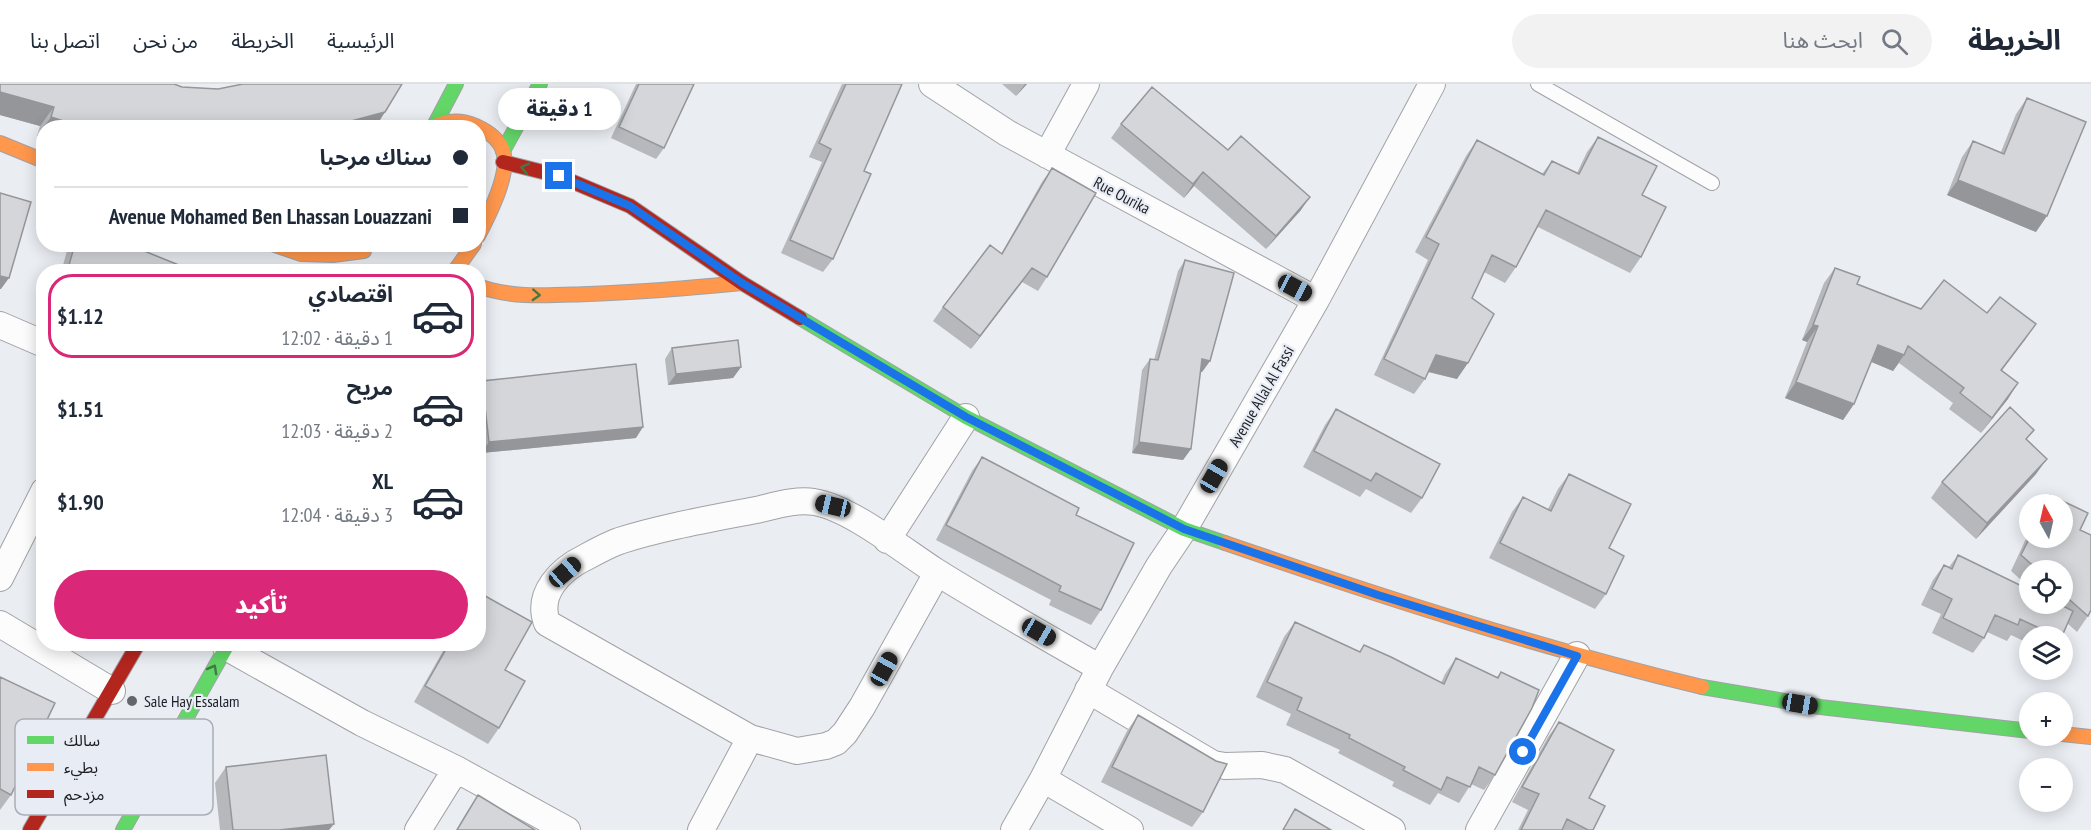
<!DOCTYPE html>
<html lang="ar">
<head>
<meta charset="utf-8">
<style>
	:root { --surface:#fff; --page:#f2f2f3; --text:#1f2937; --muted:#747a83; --line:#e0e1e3; --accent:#db2777 }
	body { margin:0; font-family:"PT Sans Narrow","Noto Sans Arabic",sans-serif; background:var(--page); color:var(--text); direction:rtl; height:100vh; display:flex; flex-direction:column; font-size:22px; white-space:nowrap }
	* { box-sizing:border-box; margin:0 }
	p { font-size:20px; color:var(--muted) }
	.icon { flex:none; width:33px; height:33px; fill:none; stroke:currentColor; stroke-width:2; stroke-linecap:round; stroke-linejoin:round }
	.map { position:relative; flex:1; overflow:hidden; direction:ltr }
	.panel { position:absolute; left:36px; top:180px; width:450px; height:387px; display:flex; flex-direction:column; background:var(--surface); border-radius:24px; box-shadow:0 3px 15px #0003; direction:rtl }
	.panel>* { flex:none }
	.hud { position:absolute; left:36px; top:36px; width:450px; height:132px; border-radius:24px; box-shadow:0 3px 15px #0003; direction:rtl; display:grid; align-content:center; height:132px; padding:0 18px; background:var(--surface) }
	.needle { width:39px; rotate:352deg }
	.tools { position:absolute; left:2019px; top:410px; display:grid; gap:12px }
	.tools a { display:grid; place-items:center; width:54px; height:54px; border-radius:50%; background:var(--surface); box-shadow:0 3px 15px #0003; font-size:30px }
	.end { position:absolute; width:27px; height:27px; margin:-14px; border:8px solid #1a73e8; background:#fff; box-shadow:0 0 0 3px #fff }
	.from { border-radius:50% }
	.bubble { position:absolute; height:42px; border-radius:21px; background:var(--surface); box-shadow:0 3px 15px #0003; font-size:20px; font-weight:800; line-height:42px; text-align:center; direction:rtl }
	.car { position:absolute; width:18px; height:36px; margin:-18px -9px; border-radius:8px; box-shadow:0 0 4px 2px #0007; background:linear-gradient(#222 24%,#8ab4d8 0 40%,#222 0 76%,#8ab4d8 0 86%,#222 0) }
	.hud b { display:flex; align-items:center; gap:21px; height:57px; font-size:22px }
	.hud b+b { border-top:2px solid var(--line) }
	.hud i { width:15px; height:15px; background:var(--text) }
	ul { padding:10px 0 0; list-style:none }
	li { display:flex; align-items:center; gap:18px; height:84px; margin:0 12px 9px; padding:0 6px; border:3px solid transparent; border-radius:24px }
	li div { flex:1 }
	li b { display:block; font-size:22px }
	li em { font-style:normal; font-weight:800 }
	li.selected { border-color:var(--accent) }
	li>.icon { width:54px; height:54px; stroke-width:1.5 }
	.cta { display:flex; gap:12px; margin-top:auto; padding:12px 18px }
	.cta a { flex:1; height:69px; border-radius:36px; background:var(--accent); color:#fff; font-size:24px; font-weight:800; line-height:69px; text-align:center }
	header { display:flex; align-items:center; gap:36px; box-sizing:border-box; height:84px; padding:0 30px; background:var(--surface); border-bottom:2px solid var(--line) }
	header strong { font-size:28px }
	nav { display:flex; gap:33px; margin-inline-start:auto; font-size:21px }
	.search { width:420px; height:54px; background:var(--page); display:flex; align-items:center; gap:15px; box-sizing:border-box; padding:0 21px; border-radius:33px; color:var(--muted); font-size:22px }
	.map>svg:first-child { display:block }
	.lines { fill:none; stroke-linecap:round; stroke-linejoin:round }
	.lane-casing { stroke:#a0a2a6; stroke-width:16 }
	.street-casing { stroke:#a0a2a6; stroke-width:28 }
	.fast-casing { stroke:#a0a2a6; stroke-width:16 }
	.slow-casing { stroke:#a0a2a6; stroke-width:16 }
	.jam-casing { stroke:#a0a2a6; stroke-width:16 }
	.lane { stroke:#fcfcfd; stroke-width:14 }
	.street { stroke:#fcfcfd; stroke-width:26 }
	.fast { stroke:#63d668; stroke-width:14 }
	.slow { stroke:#ff974d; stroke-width:14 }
	.jam { stroke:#b3261e; stroke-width:14 }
	.wall { fill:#b7b8bb }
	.shaded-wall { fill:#959699 }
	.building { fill:#d5d6da; stroke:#959699; stroke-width:1.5 }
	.oneway { stroke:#407a44 }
	.route { stroke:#1a73e8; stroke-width:8 }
	.poi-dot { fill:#64666a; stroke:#e7ecf5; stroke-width:2 }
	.labels { text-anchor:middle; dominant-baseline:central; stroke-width:4.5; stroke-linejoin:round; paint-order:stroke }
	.street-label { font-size:16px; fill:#1c1d21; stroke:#e7ecf5 }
	.poi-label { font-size:16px; fill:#1c1d21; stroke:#e7ecf5; text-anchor:start }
	.key { fill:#e7ecf5; stroke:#aaaeb5; stroke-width:1.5 }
	.key-label { font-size:16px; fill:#1c1d21 }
</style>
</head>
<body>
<header>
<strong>الخريطة</strong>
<div class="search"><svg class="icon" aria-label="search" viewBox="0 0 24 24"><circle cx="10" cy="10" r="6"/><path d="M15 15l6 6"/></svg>ابحث هنا</div>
<nav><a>الرئيسية</a><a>الخريطة</a><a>من نحن</a><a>اتصل بنا</a></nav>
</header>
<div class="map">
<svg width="2091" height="746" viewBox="0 0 2091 746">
	<rect width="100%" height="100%" fill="#eaedf2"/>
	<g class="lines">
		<!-- lane casing -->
		<g class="lane-casing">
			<path id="lane" d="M1538 0 1712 99"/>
		</g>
		<!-- street casing -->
		<g class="street-casing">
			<path id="street" d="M932 0 1007 49 1316 216
				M1047 71 1086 0
				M0 241 44 260
				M887 456 966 333
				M937 489 862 623 845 649 836 658 826 662 797 667 750 654 547 539C536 509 561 485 586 473 597 467 608 461 619 457 663 443 710 435 756 426 774 422 796 415 814 418 849 423 904 467 935 487 989 521 1045 552 1100 584
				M0 494 44 407
				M0 540 112 607
				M226 563 362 639 456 685 567 746
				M1088 606 1213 680 1225 682 1262 681 1285 686 1392 746
				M1043 695 1130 746
				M418 746 456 685
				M701 746 750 654
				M1014 746 1043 695 1100 584 1159 482 1184 445 1316 216 1432 0
				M1479 746 1577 571"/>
		</g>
		<!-- fast casing -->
		<g class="fast-casing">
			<path id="fast" d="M435 40 456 0
				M503 67 540 0
				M800 234 966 333 1184 445 1225 459
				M1702 603 1820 623 2030 647
				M123 746 228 560"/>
		</g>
		<!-- slow casing -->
		<g class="slow-casing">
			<path id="slow" d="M431 44C446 36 460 35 476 42 487 47 499 55 503 67 511 89 488 133 478 152
				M0 59 44 77
				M272 160 301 170 333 171 364 167
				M454 188 474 160
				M478 202C513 215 552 211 589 210 640 208 691 204 742 199
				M1225 459C1382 513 1540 564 1702 603
				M2062 650 2091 653"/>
		</g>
		<!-- jam casing -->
		<g class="jam-casing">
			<path id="jam" d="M503 78 559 92 630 122 742 199 800 234
				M30 746 138 560"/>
		</g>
		<!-- lane -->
		<use href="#lane" class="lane"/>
		<!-- street -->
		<use href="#street" class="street"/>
		<!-- fast -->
		<use href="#fast" class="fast"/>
		<!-- slow -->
		<use href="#slow" class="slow"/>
		<!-- jam -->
		<use href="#jam" class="jam"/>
	</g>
	<!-- wall -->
	<path class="wall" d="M0 0 182 3 218 5 37 52 40 42 0 31Z
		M636 0H694L664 64 656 75 611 54Z
		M842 0H902L864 87 833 175 823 188 781 169 822 78 809 73Z
		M1002 0H1027L1016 12Z
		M2027 14 2036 148 1947 111 1962 73 1973 57 2001 68 2016 30Z
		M1121 40 1301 126 1266 165 1194 102 1184 114 1111 54Z
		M1598 53 1642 111 1641 173 1630 189 1538 143 1516 183 1505 199 1484 188 1472 214 1457 295 1428 288 1425 295 1414 310 1374 291 1428 176 1415 168 1466 72 1477 56 1542 90 1552 77 1577 89 1587 68Z
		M1052 84 1047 193 1038 207 1022 198 971 265 933 237 943 223 1001 170 1042 98Z
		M69 160H127L196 188H61Z
		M1185 176 1210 277 1202 288H1200L1191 365 1183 376 1132 369 1142 286 1150 275 1154 276 1178 187Z
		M1835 184 1857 200 1921 225 1987 229 2036 240 2001 287 2008 315 1981 349 1949 325 1953 319 1899 279 1893 287 1871 278 1854 320 1843 336 1785 314 1807 258 1802 256 1824 199Z
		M672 264 741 283 733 294 668 301 665 275Z
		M482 297 636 354 481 369 478 344V302Z
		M1336 325 1422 414 1411 429 1366 405 1360 413 1303 383 1325 341Z
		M982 373 1076 431 1101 526 1091 541 1049 521 1051 516 936 456 972 387Z
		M1569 390 1609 464 1606 510 1595 525 1489 474 1512 428 1523 413 1548 425 1558 405Z
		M2036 390 1976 455 1931 414 1942 398Z
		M2050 411 2088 429 2080 446 2091 451V526L2088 532 2077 548 2067 539 2062 552H2030V560L2011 551 2007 557 1987 548 1984 554 1973 569 1932 549 1941 530 1921 521 1933 496 1944 481 1949 483 1958 471 2030 506V519H2062V486H2030V504L2011 487 2030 446V453H2062V420H2044Z
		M1295 538 1359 568 1364 561 1441 599 1445 590 1456 574 1496 594 1501 588 1495 691 1484 706 1471 700 1459 719 1438 709 1430 721 1392 702 1394 698 1338 669 1340 666 1286 641 1291 630 1256 613 1284 553Z
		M447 560H478L505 586 499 644 488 660 414 618Z
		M0 593 11 711 0 726Z
		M1138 631 1203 728 1192 743 1101 698 1127 647Z
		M1559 638 1589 714 1593 746H1518L1528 726 1512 718 1548 653Z
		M226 683 329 746H220L215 699Z
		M478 711 535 746H456L468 726Z"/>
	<!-- shaded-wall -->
	<path class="shaded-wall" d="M1025 0H1027L1016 12Z
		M0 8 54 23 40 42 0 31Z
		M385 28 375 44H325Z
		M51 33 85 44H44V54L37 52Z
		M1203 88 1194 102 1184 114 1193 100Z
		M1958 96 2047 132 2036 148 1947 111Z
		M1310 113 1301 126 1266 165 1276 152Z
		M1032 184 1022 198 971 265 980 252Z
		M0 192 9 194 1 205H0Z
		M2036 240 2025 256 1990 302 2001 286Z
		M1813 241 1818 242 1807 258 1802 256Z
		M1878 261 1904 271 1893 287 1867 276Z
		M1436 271 1468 279 1457 295 1425 287Z
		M1202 275 1210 277 1202 288 1194 286Z
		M741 283 733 294 668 301 676 290Z
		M1796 298 1854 320 1843 336 1785 314Z
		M2018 299 2008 315 1981 349 1992 334Z
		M643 343 636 354 481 369 489 358Z
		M1139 358 1191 365 1183 376 1132 369Z
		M2047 375 2036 390 1976 455 1987 439Z
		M334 740 329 746H279Z"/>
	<!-- building -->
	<path class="building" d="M0 0H174L182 3 218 5 243 0H402L385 28 325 44H85L51 33 54 23 0 8Z
		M639 0H694L664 64 619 43Z
		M846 0H902L864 87 871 90 833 175 790 156 831 65 819 59Z
		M1152 3 1228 66 1241 52 1310 113 1276 152 1203 88 1193 100 1121 40Z
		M2027 14 2086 38 2047 132 1958 96 1973 57 2004 70Z
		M1598 53 1657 82 1642 111 1666 123 1641 173 1546 126 1516 183 1492 171 1472 214 1494 230 1468 279 1436 271 1425 295 1384 275 1439 160 1426 153 1477 56 1544 91 1552 77 1579 90Z
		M1052 84 1096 109 1047 193 1032 184 980 252 943 223 990 161 1002 170Z
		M0 109 31 118 9 194 0 192Z
		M75 160H127L196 188H67Z
		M1185 176 1234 189 1210 277 1202 275 1191 365 1139 358 1150 275 1158 276Z
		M1835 184 1860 193 1857 200 1921 225 1944 196 1987 229 2000 213 2036 240 2001 286 2018 299 1992 334 1960 309 1964 304 1908 262 1904 271 1878 261 1854 320 1796 298 1818 242 1813 241Z
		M738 256 741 283 676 290 672 264Z
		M636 280 643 343 489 358 482 297Z
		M2010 323 2034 346 2026 355 2047 375 1987 439 1942 398Z
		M1336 325 1440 380 1422 414 1376 389 1371 397 1314 367Z
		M982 373 1079 424 1076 431 1134 459 1101 526 1059 507 1061 502 946 441Z
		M1569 390 1631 420 1609 464 1624 472 1606 510 1500 459 1523 413 1551 427Z
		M2050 411 2088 429 2080 446 2091 451V526L2088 532 2062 509V486H2038L2021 471 2030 453H2062V420H2046Z
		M1958 471 2030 506V519H2057L2073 527 2062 552H2056L2020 535 2018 541 1995 531 1984 554 1943 534 1952 515 1932 505 1944 481 1952 485Z
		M478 508 532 538 505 586 525 597 499 644 425 602 449 560H478Z
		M1295 538 1360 568 1364 561 1391 573 1444 600 1456 574 1498 594 1501 588 1539 606 1532 624 1495 691 1479 683 1470 703 1447 693 1441 706 1403 686 1405 683 1349 654 1350 651 1297 626 1302 614 1267 598Z
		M0 593 55 619 11 711 0 705Z
		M1138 631 1216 677 1227 680 1203 728 1112 683Z
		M1559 638 1614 666 1589 714 1605 722 1593 746H1588L1567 735 1562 746H1521L1539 710 1522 703Z
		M326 671 334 740 279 746H233L226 683Z
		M478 711 535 746H457Z
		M1295 725 1331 746H1283Z"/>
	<!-- one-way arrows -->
	<defs><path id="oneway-chevron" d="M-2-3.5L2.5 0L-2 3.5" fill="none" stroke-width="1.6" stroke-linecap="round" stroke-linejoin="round" transform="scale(1.5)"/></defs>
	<g class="oneway">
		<use href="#oneway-chevron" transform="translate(525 84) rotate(-167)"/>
		<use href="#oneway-chevron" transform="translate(536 211) rotate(3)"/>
		<use href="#oneway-chevron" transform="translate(213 585) rotate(-61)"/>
	</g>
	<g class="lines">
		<!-- route -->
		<path class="route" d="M559 92 630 122 742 199 966 333 1184 445 1378 511 1577 572 1523 668"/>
	</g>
	<!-- markers -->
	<circle class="poi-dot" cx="132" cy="617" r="6"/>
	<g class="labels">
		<!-- street labels -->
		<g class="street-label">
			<text transform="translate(1122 111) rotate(28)">Rue Ourika</text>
			<text transform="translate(1261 312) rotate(-60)">Avenue Allal Al Fassi</text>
		</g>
		<!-- poi labels -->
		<g class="poi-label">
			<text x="144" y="617">Sale Hay Essalam</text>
		</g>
	</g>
	<!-- legend -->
	<rect x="15" y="635" width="198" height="96" rx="9" class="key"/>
	<rect x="27" y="652" width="27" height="8" fill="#63d668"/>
	<rect x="27" y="679" width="27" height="8" fill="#ff974d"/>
	<rect x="27" y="706" width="27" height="8" fill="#b3261e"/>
	<g class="key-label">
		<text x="64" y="662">سالك</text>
		<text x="64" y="689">بطيء</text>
		<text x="64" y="716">مزدحم</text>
	</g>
</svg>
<div class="tools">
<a><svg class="needle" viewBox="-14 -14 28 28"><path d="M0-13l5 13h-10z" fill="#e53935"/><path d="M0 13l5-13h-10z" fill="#747a83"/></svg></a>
<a><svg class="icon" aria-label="locate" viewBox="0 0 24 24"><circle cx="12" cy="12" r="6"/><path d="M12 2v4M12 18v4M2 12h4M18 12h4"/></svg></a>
<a><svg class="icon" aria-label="layers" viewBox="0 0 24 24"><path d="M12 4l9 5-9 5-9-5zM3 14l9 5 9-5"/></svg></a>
<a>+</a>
<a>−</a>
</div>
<i class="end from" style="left:1523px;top:668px"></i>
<i class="end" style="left:559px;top:92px"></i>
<div class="bubble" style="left:498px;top:4px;width:123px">1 دقيقة</div>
<i class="car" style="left:1295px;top:204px;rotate:118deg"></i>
<i class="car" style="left:1214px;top:392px;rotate:30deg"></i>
<i class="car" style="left:833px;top:422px;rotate:283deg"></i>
<i class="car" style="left:565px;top:488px;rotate:49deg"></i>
<i class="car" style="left:1039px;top:548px;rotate:120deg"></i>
<i class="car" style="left:884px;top:585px;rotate:29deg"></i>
<i class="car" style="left:1800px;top:620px;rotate:100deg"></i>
<div class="hud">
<b><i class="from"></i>سناك مرحبا</b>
<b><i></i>Avenue Mohamed Ben Lhassan Louazzani</b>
</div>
<section class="panel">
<ul>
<li class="selected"><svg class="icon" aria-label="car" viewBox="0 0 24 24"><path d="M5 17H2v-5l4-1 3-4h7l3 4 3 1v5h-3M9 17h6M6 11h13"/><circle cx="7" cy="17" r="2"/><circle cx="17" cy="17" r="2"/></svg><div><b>اقتصادي</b><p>1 دقيقة · 12:02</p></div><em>$1.12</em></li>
<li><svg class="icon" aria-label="car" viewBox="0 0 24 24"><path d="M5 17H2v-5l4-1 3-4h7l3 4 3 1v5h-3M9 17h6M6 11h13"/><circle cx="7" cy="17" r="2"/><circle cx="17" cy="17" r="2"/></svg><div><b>مريح</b><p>2 دقيقة · 12:03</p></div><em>$1.51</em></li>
<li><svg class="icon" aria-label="car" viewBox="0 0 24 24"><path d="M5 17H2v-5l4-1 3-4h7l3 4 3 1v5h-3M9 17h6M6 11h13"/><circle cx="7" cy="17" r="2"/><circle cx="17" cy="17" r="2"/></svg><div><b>XL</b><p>3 دقيقة · 12:04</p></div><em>$1.90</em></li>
</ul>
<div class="cta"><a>تأكيد</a></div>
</section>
</div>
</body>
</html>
